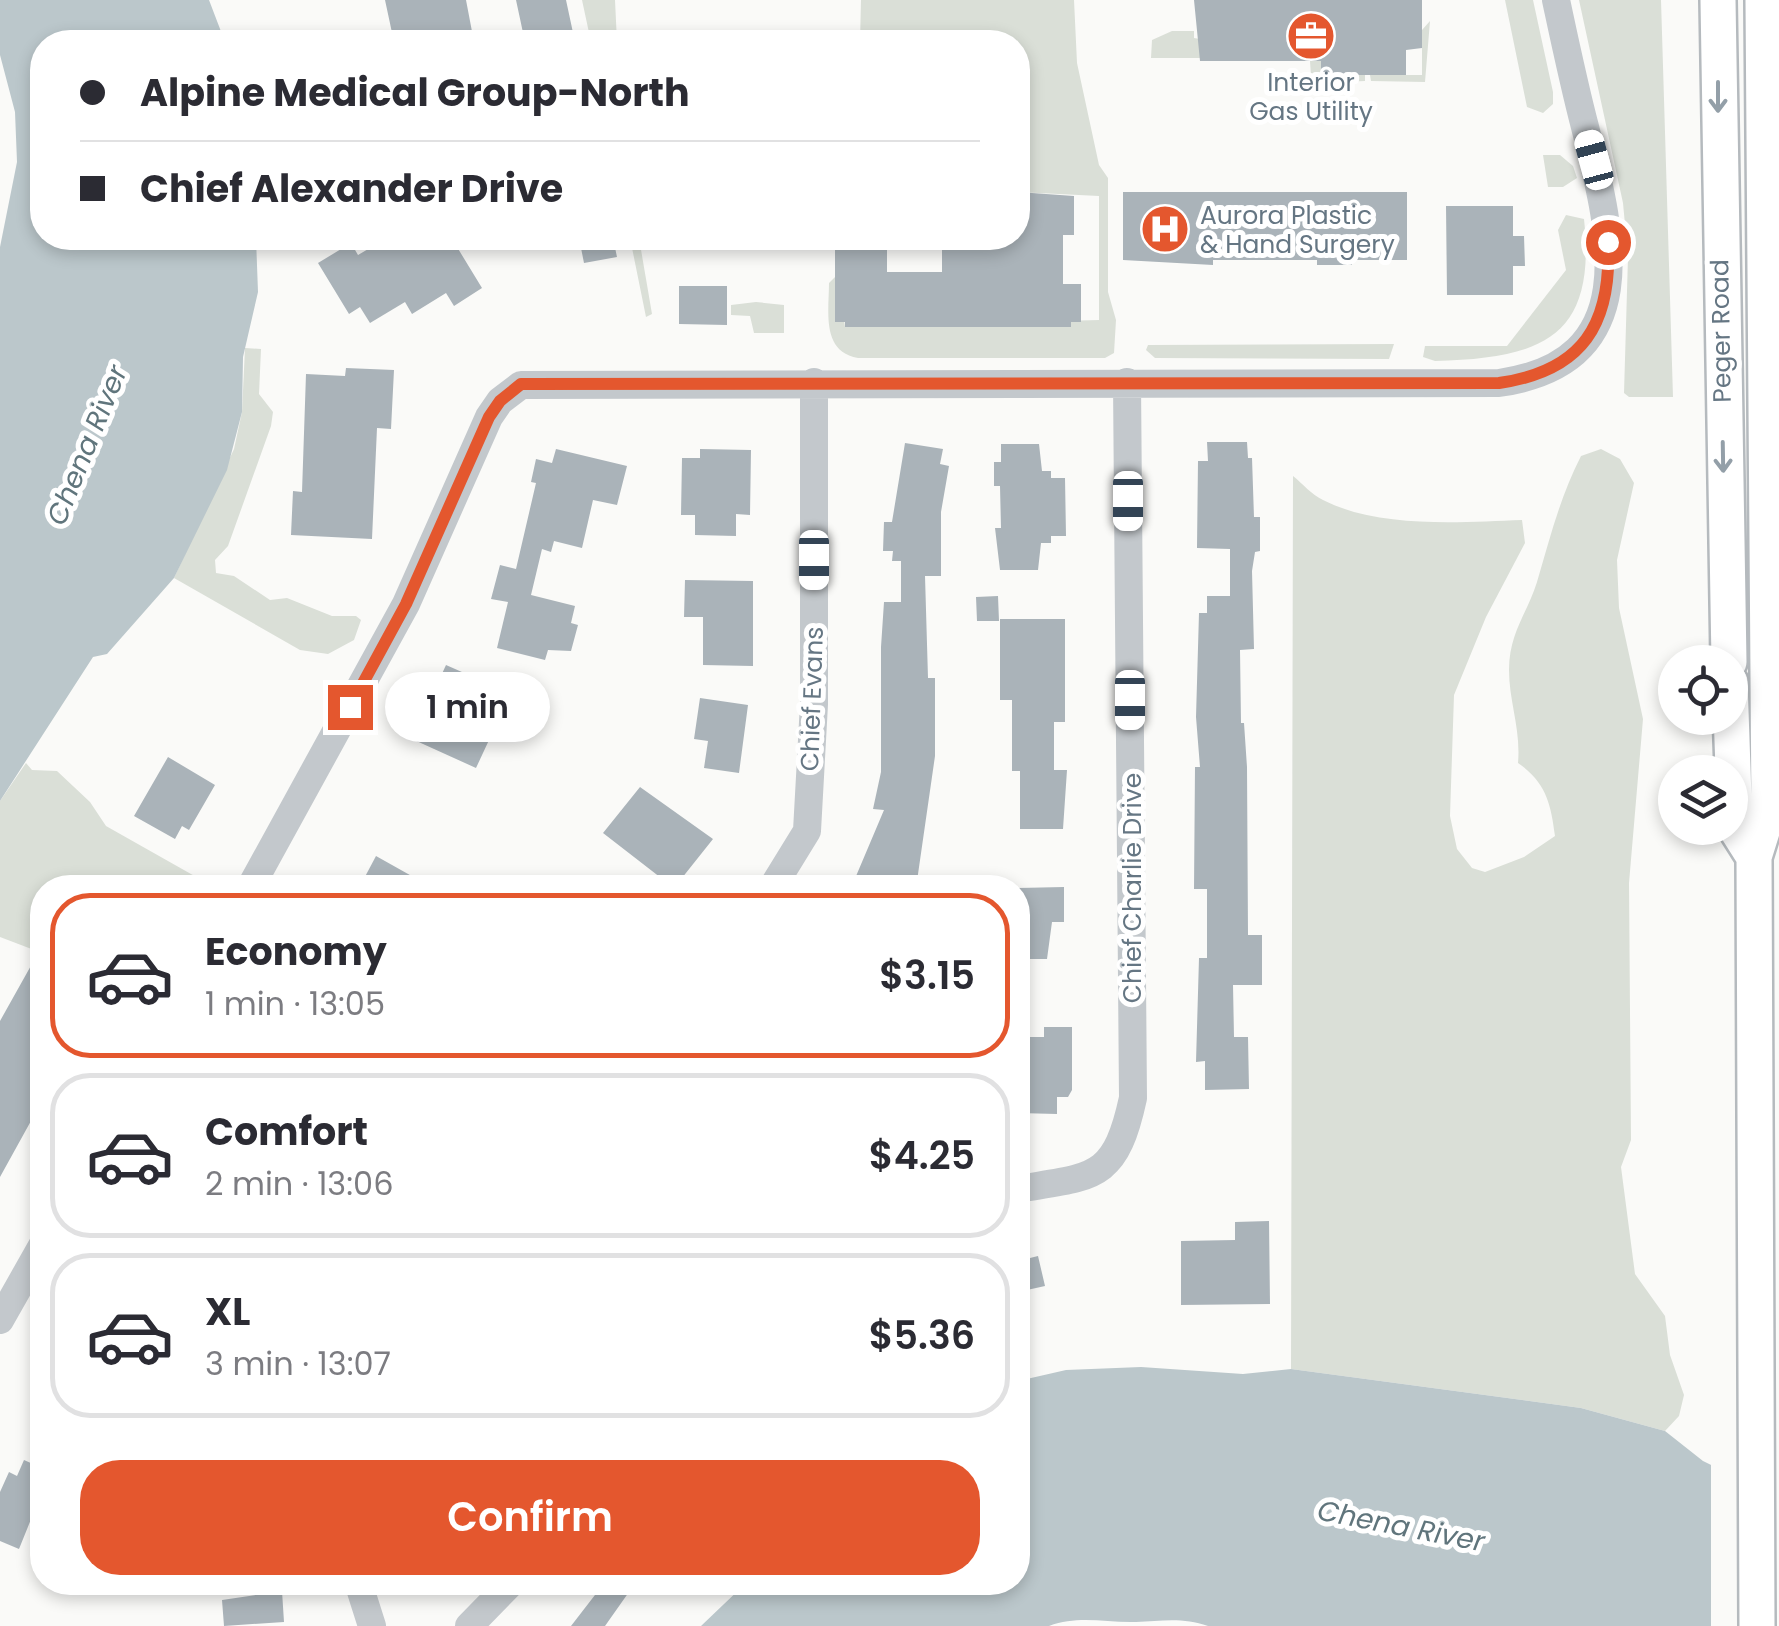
<!DOCTYPE html>
<html lang="en">
<head>
<meta charset="utf-8">
<style>
	:root { --surface:#fff; --page:#f2f2f3; --text:#2b2b33; --muted:#7c7c81; --line:#e1e1e2; --accent:#e4572e }
	body { margin:0; font-family:Poppins,sans-serif; background:var(--page); color:var(--text); height:100vh; display:flex; flex-direction:column; font-size:38px; white-space:nowrap }
	* { box-sizing:border-box; margin:0 }
	p { font-size:32px; color:var(--muted) }
	.icon { flex:none; width:55px; height:55px; fill:none; stroke:currentColor; stroke-width:2; stroke-linecap:round; stroke-linejoin:round }
	.map { position:relative; flex:1; overflow:hidden }
	.details { position:absolute; left:30px; top:875px; width:1000px; height:720px; display:flex; flex-direction:column; background:var(--surface); border-radius:40px; box-shadow:0 5px 15px #0003 }
	.details>* { flex:none }
	.banner { position:absolute; left:30px; top:30px; width:1000px; height:220px; border-radius:40px; box-shadow:0 5px 15px #0003; display:grid; align-content:center; height:220px; padding:0 50px; background:var(--surface) }
	.tools { position:absolute; left:1658px; top:645px; display:grid; gap:20px }
	.tools a { display:grid; place-items:center; width:90px; height:90px; border-radius:50%; background:var(--surface); box-shadow:0 5px 15px #0003; font-size:50px }
	.end { position:absolute; width:45px; height:45px; margin:-22px; border:12px solid #e4572e; background:#fff; box-shadow:0 0 0 5px #fff }
	.from { border-radius:50% }
	.bubble { position:absolute; height:70px; border-radius:35px; background:var(--surface); box-shadow:0 5px 15px #0003; font-size:32px; font-weight:600; line-height:70px; text-align:center }
	.car { position:absolute; width:30px; height:60px; margin:-30px -15px; border-radius:12px; box-shadow:0 0 8px 2px #0007; background:linear-gradient(#fff 24%,#345 0 40%,#fff 0 76%,#345 0 86%,#fff 0) }
	.banner b { display:flex; align-items:center; gap:35px; height:95px; font-size:38px }
	.banner b+b { border-top:2px solid var(--line) }
	.banner i { width:25px; height:25px; background:var(--text) }
	ul { padding:18px 0 0; list-style:none }
	li { display:flex; align-items:center; gap:30px; height:165px; margin:0 20px 15px; padding:0 30px; border:5px solid var(--line); border-radius:40px }
	li div { flex:1 }
	li b { display:block; font-size:38px }
	li em { font-style:normal; font-weight:600 }
	li.selected { border-color:var(--accent) }
	li>.icon { width:90px; height:90px; stroke-width:1.5 }
	.button { display:flex; gap:20px; margin-top:auto; padding:20px 50px }
	.button a { flex:1; height:115px; border-radius:40px; background:var(--accent); color:#fff; font-size:40px; font-weight:600; line-height:115px; text-align:center }
	.map>svg:first-child { display:block }
	.green { fill:#dadfd7 }
	.water { fill:#bbc7cb }
	.pier { fill:#fafaf8 }
	.building { fill:#aab3b9 }
	.lines { fill:none; stroke-linecap:round; stroke-linejoin:round }
	.major-casing { stroke:#b5babe; stroke-width:40 }
	.minor { stroke:#c3c8cc; stroke-width:28 }
	.major { stroke:#fff; stroke-width:35 }
	.oneway { stroke:#939fa8 }
	.route { stroke:#e4572e; stroke-width:12 }
	.labels { text-anchor:middle; dominant-baseline:central; stroke-width:10; stroke-linejoin:round; paint-order:stroke }
	.poi-label { font-size:25px; fill:#657683; stroke:#fff }
	.street-label { font-size:25px; fill:#657683; stroke:#fff }
	.water-label { font-size:28px; font-style:italic; fill:#60757c; stroke:#fff }
</style>
</head>
<body>
<div class="map">
<svg width="1779" height="1626" viewBox="0 0 1779 1626">
	<rect width="100%" height="100%" fill="#fafaf8"/>
	<!-- green -->
	<path class="green" d="M582 0H615L617 42H591Z
		M861 0H1074L1077 63 1099 165 1108 178V292L1116 320 1114 353 1105 358H858C821 352 829 311 829 283L838 274 845 327 1099 320V196L1018 192V42H860Z
		M1505 0H1533L1553 92V104L1543 113 1527 107Z
		M1579 0H1661L1673 397H1629L1624 393 1628 257 1623 203Z
		M1430 21 1425 82 1371 81 1370 75H1422V30Z
		M1172 31H1194V38L1200 39V58H1151L1152 40Z
		M1310 61H1321L1322 75H1365V81L1318 83 1311 76Z
		M1543 155H1560L1573 166 1577 178 1563 187H1548Z
		M1566 215 1584 219C1597 339 1541 358 1435 361L1423 357 1425 346H1507L1566 270 1558 230Z
		M630 238H639L652 314 646 317Z
		M756 302 784 305V333H754L750 316 731 315V305Z
		M1394 344 1389 359 1155 358 1146 350 1148 345Z
		M245 348 261 349 259 394 273 412 271 426 228 546 215 560 216 573 234 576 270 600 287 598 332 616H356L361 620 354 640 328 654 300 650 174 578 234 449 242 412Z
		M1601 449 1620 459 1634 483 1617 560 1619 608 1643 719 1629 883 1631 1140 1621 1167 1635 1274 1665 1316 1670 1355 1684 1395 1679 1416 1665 1431 1581 1408 1291 1369 1293 476C1303 484 1312 495 1323 500 1380 529 1461 522 1522 520L1525 543 1486 617 1454 695 1450 816 1457 849 1472 868 1485 872 1524 857 1555 836C1551 804 1546 782 1518 763 1521 729 1509 702 1509 670 1509 633 1527 614 1537 582 1550 538 1560 497 1581 456Z
		M26 763 32 770 57 771 90 802 106 826 214 887 42 888V953L0 937V801Z"/>
	<!-- water -->
	<path class="water" d="M0 0H209L225 42H42V238H256L258 292 243 357 242 412 227 470 174 578 107 654 93 657 0 801V247L17 162 15 112 0 55Z
		M1141 1367 1243 1374 1291 1369 1581 1408 1665 1431 1703 1461 1760 1489 1779 1626H1208C1183 1617 1161 1621 1136 1622 1106 1623 1079 1615 1049 1626H701L746 1583 1018 1582V1381L1066 1370Z"/>
	<!-- pier -->
	<path class="pier" d="M1711 1459 1762 1484 1779 1486V1626H1711Z"/>
	<!-- building -->
	<path class="building" d="M385 0H466L474 42H394Z
		M516 0H566L575 42H525Z
		M1194 0H1422V48L1406 50V75H1321V61H1200Z
		M1018 192 1074 196V235H1063V284H1081V322H1071V327H845V322H835V238H887V272H942V238H1018Z
		M1123 192H1407V260H1352V265H1317V260H1213V265L1123 260Z
		M1446 206H1513V236H1524L1525 266H1513V295H1447Z
		M387 238H395L401 246 415 238H443L451 250 457 247 482 288 454 306 446 293 412 314 405 302 370 323 360 307 349 314 318 263 351 243 358 255Z
		M579 238H613L617 257 584 263Z
		M679 286H727V325L679 324Z
		M346 368 394 370 391 429 377 428 372 539 291 535 293 491 302 492 306 374 345 376Z
		M1207 442H1247L1248 458H1252L1254 517H1260V551L1255 552 1252 571 1254 649 1240 650 1241 723H1244L1247 767 1248 935H1262V985H1233L1234 1037H1248L1249 1089 1205 1090V1061L1196 1062 1199 958H1207V889H1194L1195 767H1200L1196 717 1199 613H1207V596H1230V549L1197 548 1198 461H1208Z
		M905 443 943 449 940 464 949 466 941 512V576H925L928 678H935V756L916 888H851L884 810 873 809 881 772V647L884 602H901V561H892L893 551H883L884 522H892Z
		M1001 444H1039L1042 471H1051V478H1065L1066 536H1051V543H1041L1038 570H1000L995 528H1001L1000 486H994V462H1001Z
		M556 449 627 466 617 505 593 500 582 548 554 541 551 552 542 549 531 595 575 606 571 623 578 625 571 651 548 650 545 660 497 648 508 602 491 599 500 565 516 569 536 483 531 482 536 459 552 463Z
		M700 449 751 450 750 515 736 514V536L695 535V515H681L682 458H700Z
		M685 580 753 581V666L703 665V617H684Z
		M998 596 999 621H977L976 597Z
		M1000 619H1065V722H1054V770H1067L1063 829H1020V771H1012V700H1000Z
		M446 665 496 687 489 703 503 710 476 768 412 739Z
		M700 698 748 705 739 773 704 768 708 741 694 739Z
		M168 757 215 785 189 830 182 826 175 839 134 816Z
		M640 787 713 839 674 888 603 833Z
		M376 856 433 888H359Z
		M1064 887V922H1052L1047 959H1018V888Z
		M42 946V1101L0 1177V1021Z
		M1044 1027H1072V1090L1068 1097H1057V1114L1018 1113V1037H1044Z
		M1269 1221 1270 1304 1181 1305V1241L1235 1240V1222Z
		M1038 1256 1045 1286 1018 1292V1261Z
		M24 1460 42 1468V1492L19 1549 0 1541V1492L9 1472 17 1476Z
		M605 1582H636L605 1626H571Z
		M282 1591 284 1622 224 1626 222 1600Z"/>
	<g class="lines">
		<!-- major casing -->
		<g class="major-casing">
			<path id="major" d="M1718 0 1729 662
				M1730 682 1735 827 1754 857
				M1757 1626 1754 857 1769 809 1763 0"/>
		</g>
		<!-- minor -->
		<path class="minor" d="M250 888 406 604 489 417 500 401 521 385 1499 383C1647 362 1611 231 1585 127 1574 85 1565 42 1556 0
			M772 888 807 831 814 704V382
			M1018 1189C1094 1176 1115 1181 1133 1098L1127 382
			M0 1320 42 1246
			M358 1582 372 1626
			M469 1626 512 1582"/>
		<!-- major -->
		<use href="#major" class="major"/>
	</g>
	<!-- one-way arrows -->
	<defs><path id="oneway-shaft" d="M-6 0H5M1.5-3L5.5 0L1.5 3" fill="none" stroke-width="1.6" stroke-linecap="round" stroke-linejoin="round" transform="scale(2.5)"/></defs>
	<g class="oneway">
		<use href="#oneway-shaft" transform="translate(1718 97) rotate(90)"/>
		<use href="#oneway-shaft" transform="translate(1723 457) rotate(89)"/>
	</g>
	<g class="lines">
		<!-- route -->
		<path class="route" d="M350 707 406 604 489 417 500 401 521 384 1499 383C1583 371 1612 324 1608 242"/>
	</g>
	<!-- icons -->
	<defs>
		<g id="office-disc" transform="scale(2.5)"><circle r="9.5" fill="#e4572e" stroke="#fff"/><path d="M-6-3h4V-5.5h4V-3h4V5H-6ZM-1-4.5V-3h2v-1.5ZM-6 0V1H6V0Z" fill="#fff"/></g>
		<g id="hospital-disc" transform="scale(2.5)"><circle r="9.5" fill="#e4572e" stroke="#fff"/><path d="M-5-5h3v3.5h4V-5h3V5h-3V1.5h-4V5h-3Z" fill="#fff"/></g>
	</defs>
	<g fill-rule="evenodd">
		<use href="#office-disc" x="1311" y="36"/>
		<use href="#hospital-disc" x="1165" y="229"/>
	</g>
	<g class="labels">
		<!-- poi labels -->
		<g class="poi-label">
			<text x="1311" y="82">Interior<tspan x="1311" dy="29">Gas Utility</tspan></text>
			<text x="1200" y="215" text-anchor="start">Aurora Plastic<tspan x="1200" dy="29">&amp; Hand Surgery</tspan></text>
		</g>
		<!-- street labels -->
		<g class="street-label">
			<text transform="translate(1721 331) rotate(-91)">Peger Road</text>
			<text transform="translate(812 699) rotate(-88)">Chief Evans</text>
			<text transform="translate(1132 888) rotate(-90)">Chief Charlie Drive</text>
		</g>
		<!-- water labels -->
		<g class="water-label">
			<text transform="translate(87 445) rotate(-68)">Chena River</text>
			<text transform="translate(1401 1526) rotate(11)">Chena River</text>
		</g>
	</g>
</svg>
<div class="tools">
<a><svg class="icon" aria-label="locate" viewBox="0 0 24 24"><circle cx="12" cy="12" r="6"/><path d="M12 2v4M12 18v4M2 12h4M18 12h4"/></svg></a>
<a><svg class="icon" aria-label="layers" viewBox="0 0 24 24"><path d="M12 4l9 5-9 5-9-5zM3 14l9 5 9-5"/></svg></a>
</div>
<i class="end from" style="left:1608px;top:242px"></i>
<i class="end" style="left:350px;top:707px"></i>
<div class="bubble" style="left:385px;top:672px;width:165px">1 min</div>
<i class="car" style="left:1594px;top:160px;rotate:345deg"></i>
<i class="car" style="left:1128px;top:501px;rotate:180deg"></i>
<i class="car" style="left:814px;top:560px;rotate:180deg"></i>
<i class="car" style="left:1130px;top:700px;rotate:180deg"></i>
<div class="banner">
<b><i class="from"></i>Alpine Medical Group-North</b>
<b><i></i>Chief Alexander Drive</b>
</div>
<section class="details">
<ul>
<li class="selected"><svg class="icon" aria-label="car" viewBox="0 0 24 24"><path d="M5 17H2v-5l4-1 3-4h7l3 4 3 1v5h-3M9 17h6M6 11h13"/><circle cx="7" cy="17" r="2"/><circle cx="17" cy="17" r="2"/></svg><div><b>Economy</b><p>1 min · 13:05</p></div><em>$3.15</em></li>
<li><svg class="icon" aria-label="car" viewBox="0 0 24 24"><path d="M5 17H2v-5l4-1 3-4h7l3 4 3 1v5h-3M9 17h6M6 11h13"/><circle cx="7" cy="17" r="2"/><circle cx="17" cy="17" r="2"/></svg><div><b>Comfort</b><p>2 min · 13:06</p></div><em>$4.25</em></li>
<li><svg class="icon" aria-label="car" viewBox="0 0 24 24"><path d="M5 17H2v-5l4-1 3-4h7l3 4 3 1v5h-3M9 17h6M6 11h13"/><circle cx="7" cy="17" r="2"/><circle cx="17" cy="17" r="2"/></svg><div><b>XL</b><p>3 min · 13:07</p></div><em>$5.36</em></li>
</ul>
<div class="button"><a>Confirm</a></div>
</section>
</div>
</body>
</html>
